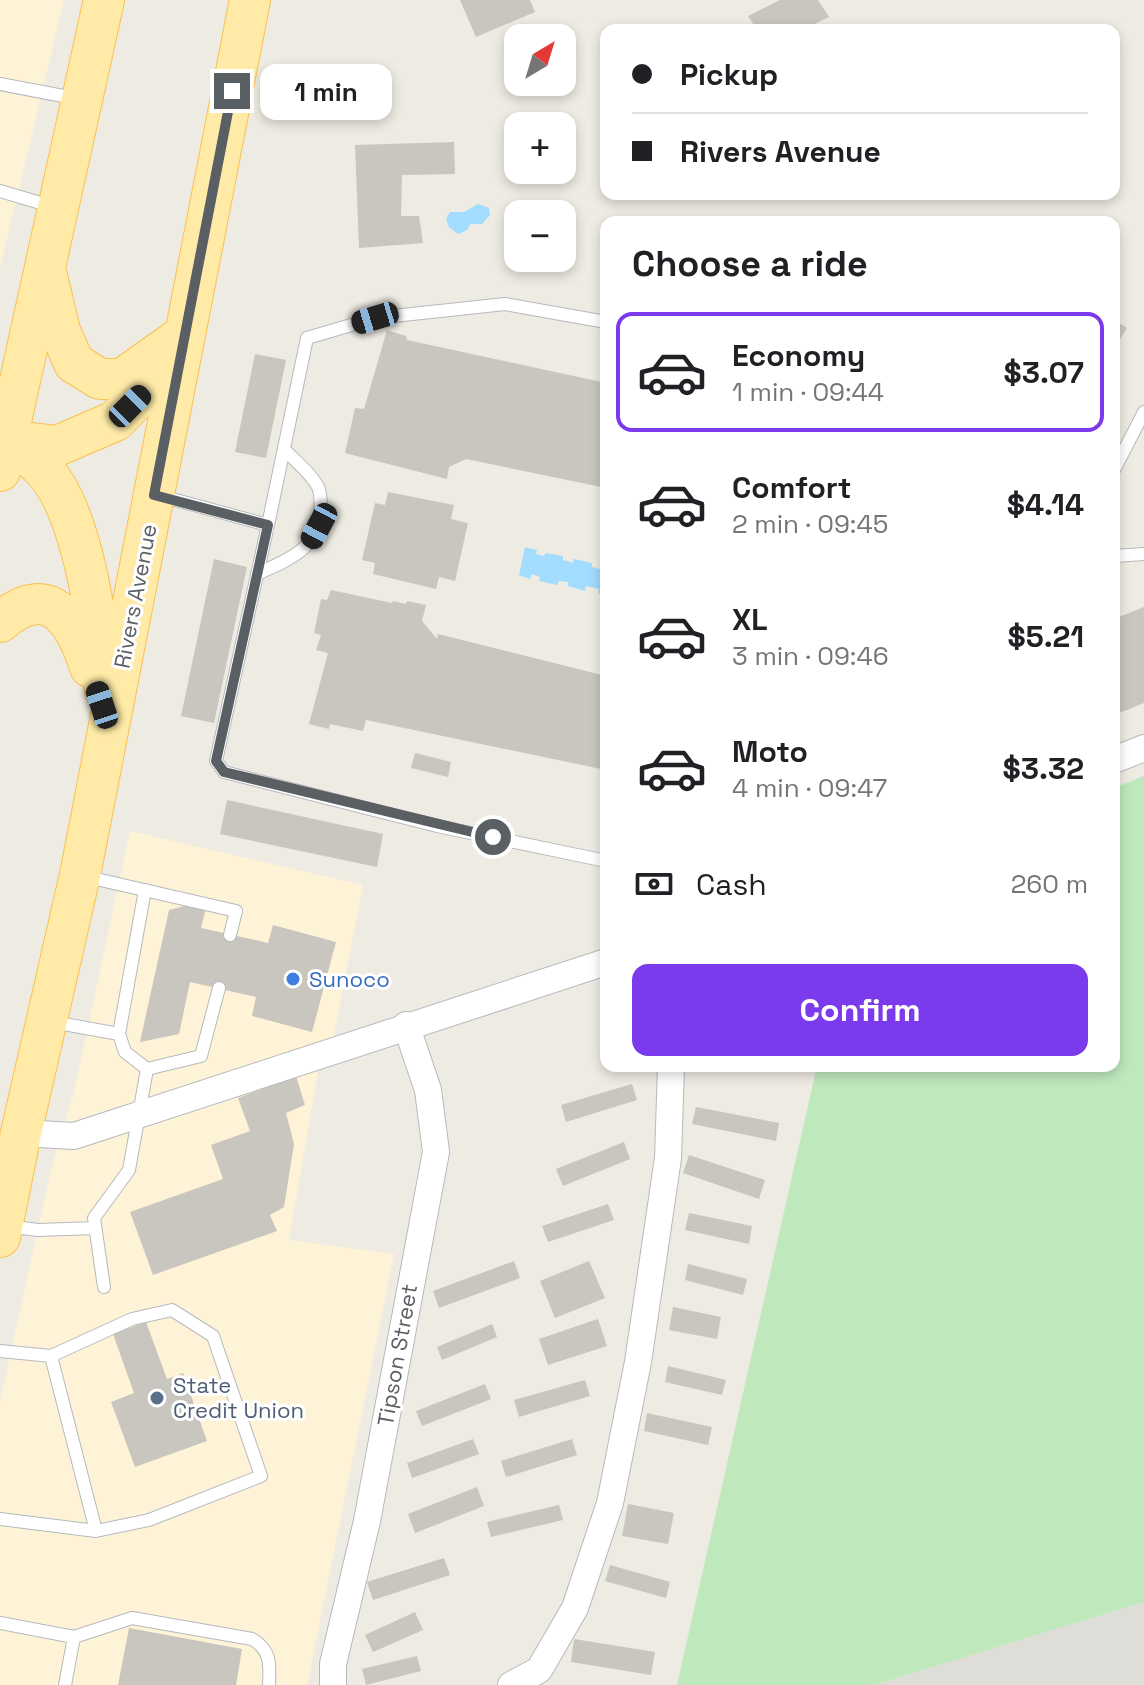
<!DOCTYPE html>
<html lang="en">
<head>
<meta charset="utf-8">
<style>
	:root { --surface:#fff; --page:#f2f2f2; --text:#202124; --muted:#757577; --line:#e0e0e0; --accent:#7c3aed }
	body { margin:0; font-family:"Space Grotesk",sans-serif; background:var(--page); color:var(--text); height:100vh; display:flex; flex-direction:column; font-size:30px; white-space:nowrap }
	* { box-sizing:border-box; margin:0 }
	p { font-size:26px; color:var(--muted) }
	.icon { flex:none; width:44px; height:44px; fill:none; stroke:currentColor; stroke-width:2; stroke-linecap:round; stroke-linejoin:round }
	.map { position:relative; flex:1; overflow:hidden }
	.sheet { position:absolute; left:600px; top:216px; width:520px; height:856px; display:flex; flex-direction:column; background:var(--surface); border-radius:16px; box-shadow:0 4px 12px #0003 }
	.sheet>* { flex:none }
	.banner { position:absolute; left:600px; top:24px; width:520px; height:176px; border-radius:16px; box-shadow:0 4px 12px #0003; display:grid; align-content:center; height:176px; padding:0 32px; background:var(--surface) }
	.needle { width:52px; rotate:38deg }
	.controls { position:absolute; left:504px; top:24px; display:grid; gap:16px }
	.controls a { display:grid; place-items:center; width:72px; height:72px; border-radius:16px; background:var(--surface); box-shadow:0 4px 12px #0003; font-size:40px }
	.end { position:absolute; width:36px; height:36px; margin:-18px; border:10px solid #5a5f64; background:#fff; box-shadow:0 0 0 4px #fff }
	.from { border-radius:50% }
	.bubble { position:absolute; height:56px; border-radius:16px; background:var(--surface); box-shadow:0 4px 12px #0003; font-size:26px; font-weight:600; line-height:56px; text-align:center }
	.car { position:absolute; width:24px; height:48px; margin:-24px -12px; border-radius:10px; box-shadow:0 0 6px 2px #0007; background:linear-gradient(#222 24%,#8ab4d8 0 40%,#222 0 76%,#8ab4d8 0 86%,#222 0) }
	.banner b { display:flex; align-items:center; gap:28px; height:76px; font-size:30px }
	.banner b+b { border-top:2px solid var(--line) }
	.banner i { width:20px; height:20px; background:var(--text) }
	ul { padding:0; list-style:none }
	li { display:flex; align-items:center; gap:24px; height:120px; margin:0 16px 12px; padding:0 16px; border:4px solid transparent; border-radius:16px }
	li div { flex:1 }
	li b { display:block; font-size:30px }
	li em { font-style:normal; font-weight:600 }
	li.on { border-color:var(--accent) }
	li>.icon { width:72px; height:72px; stroke-width:1.5 }
	h2 { padding:0 32px; font-size:36px; line-height:96px }
	.pay { display:flex; align-items:center; gap:20px; height:88px; padding:0 32px; font-size:30px }
	.pay p { margin-inline-start:auto }
	.primary-button { display:flex; gap:16px; margin-top:auto; padding:16px 32px }
	.primary-button a { flex:1; height:92px; border-radius:16px; background:var(--accent); color:#fff; font-size:32px; font-weight:600; line-height:92px; text-align:center }
	.map>svg:first-child { display:block }
	.commercial { fill:#fff3d7 }
	.industrial { fill:#dfddd7 }
	.green { fill:#bfe8bd }
	.water { fill:#a2dcff }
	.building { fill:#c9c5bf }
	.lines { fill:none; stroke-linecap:round; stroke-linejoin:round }
	.service-casing { stroke:#b5b9be; stroke-width:14 }
	.minor-casing { stroke:#b5b9be; stroke-width:28 }
	.primary-casing { stroke:#fac050; stroke-width:42 }
	.service { stroke:#fff; stroke-width:12 }
	.minor { stroke:#fff; stroke-width:26 }
	.primary { stroke:#ffeba7; stroke-width:40 }
	.route { stroke:#5a5f64; stroke-width:10 }
	.shop-dot { fill:#3f7fe0; stroke:#fff; stroke-width:3 }
	.service-dot { fill:#5c6f8a; stroke:#fff; stroke-width:3 }
	.labels { text-anchor:middle; dominant-baseline:central; stroke-width:6; stroke-linejoin:round; paint-order:stroke }
	.street-label { font-size:22px; fill:#5a5f64; stroke:#fff }
	.shop-label { font-size:22px; fill:#366cbe; stroke:#fff; text-anchor:start }
	.service-label { font-size:22px; fill:#4e5e75; stroke:#fff; text-anchor:start }
</style>
</head>
<body>
<div class="map">
<svg width="1144" height="1685" viewBox="0 0 1144 1685">
	<rect width="100%" height="100%" fill="#eeebe2"/>
	<!-- commercial -->
	<path class="commercial" d="M0 0H64L0 268Z
		M130 831 363 885 331 1050 321 1053 289 1240 394 1254 307 1685H0V1401L52 1166 74 1092Z"/>
	<!-- industrial -->
	<path class="industrial" d="M1144 1602V1685H874Z"/>
	<!-- green -->
	<path class="green" d="M1144 776V1602L874 1685H677L817 1066H1114V788Z"/>
	<!-- water -->
	<path class="water" d="M478 204 489 208 490 215 482 224H470L467 230 458 234 449 227 446 219 450 212H464Z
		M525 547 537 550 536 554 544 556 546 553 563 556V560L573 563 574 559 592 563V567L600 569 602 565 606 566V595L598 593 599 589 586 586 585 591 568 586V582L559 581 557 585 539 581 540 577 532 574 530 579 519 575Z"/>
	<!-- building -->
	<path class="building" d="M460 0H530L535 12 476 37Z
		M780 0H818L829 17 802 30H757L748 16Z
		M454 142 455 174 402 175 401 216H419L423 243 359 248 355 145Z
		M1114 320 1127 328 1114 349Z
		M387 330 406 336 407 340 606 383V488L466 459 449 467 447 479 345 453 355 408 364 409Z
		M255 354 286 360 266 458 235 452Z
		M388 492 454 505 451 519 468 523 455 581 439 577 436 589 373 574 375 563 362 560 375 503 385 505Z
		M214 559 247 567 214 723 181 716Z
		M331 590 392 603 393 601 406 604 407 601 426 605 422 621 437 639 438 634 606 676V770L366 720 363 731 330 724 329 729 309 724 328 653 316 650 321 635 314 633 321 599 327 600Z
		M1144 607V703L1114 715V619Z
		M415 753 451 762 448 777 411 768Z
		M227 800 383 834 377 867 220 834Z
		M208 900 201 928 268 943 273 925 336 942 312 1032 252 1016 256 997 190 982 179 1034 140 1042 169 910Z
		M296 1076 305 1105 286 1113 294 1144 284 1207 270 1215 277 1231 153 1275 130 1212 223 1179 211 1145 250 1131 238 1098Z
		M632 1084 637 1100 566 1122 561 1105Z
		M696 1107 779 1123 776 1141 692 1124Z
		M624 1142 630 1159 563 1186 556 1169Z
		M689 1155 765 1180 759 1199 683 1173Z
		M608 1204 614 1220 548 1242 542 1226Z
		M689 1213 752 1226 749 1244 685 1230Z
		M514 1261 520 1278 439 1308 433 1291Z
		M589 1261 605 1298 555 1318 540 1281Z
		M688 1264 747 1279 743 1295 685 1280Z
		M673 1307 721 1317 717 1339 669 1330Z
		M598 1319 607 1346 548 1365 539 1339Z
		M146 1322 167 1379 183 1373 207 1441 135 1467 111 1402 134 1393 113 1334Z
		M492 1324 497 1337 442 1360 437 1347Z
		M668 1366 726 1380 722 1395 665 1382Z
		M585 1380 590 1396 519 1417 514 1400Z
		M485 1384 491 1399 422 1426 416 1411Z
		M647 1413 712 1427 708 1445 644 1431Z
		M473 1439 479 1454 412 1478 407 1463Z
		M572 1439 577 1455 506 1477 501 1461Z
		M477 1487 484 1506 415 1533 408 1514Z
		M628 1504 674 1513 668 1544 622 1536Z
		M559 1505 563 1520 491 1537 487 1522Z
		M444 1558 450 1575 373 1600 367 1582Z
		M610 1565 670 1582 666 1598 605 1581Z
		M415 1612 423 1630 373 1652 365 1635Z
		M129 1628 242 1649 236 1685H118Z
		M574 1639 655 1652 651 1675 571 1662Z
		M417 1656 421 1671 366 1685 362 1669Z"/>
	<g class="lines">
		<!-- service casing -->
		<g class="service-casing">
			<path id="service" d="M0 84 79 99
				M0 191 54 207
				M1114 470 1144 412
				M161 496 268 525 216 761 224 772 437 826 606 861
				M268 525 307 338 375 318 505 304 606 322
				M1114 556 1144 554
				M257 574C287 560 318 550 320 512 321 505 321 493 318 487 311 473 294 460 284 449
				M83 876 236 911 230 935
				M145 890 119 1034 125 1052 147 1069
				M53 1022 119 1034
				M7 1226 38 1230 95 1228
				M104 1287 94 1218 129 1170 147 1069 201 1056 219 988
				M0 1351 51 1356 132 1319 172 1310 213 1336 261 1476 149 1520 96 1531 0 1519
				M51 1356 96 1531
				M0 1623 74 1637 132 1618 252 1639C271 1650 270 1664 269 1685
				M65 1685 74 1637"/>
		</g>
		<!-- minor casing -->
		<g class="minor-casing">
			<path id="minor" d="M1114 760 1144 748
				M21 1133 74 1136 606 962
				M333 1685V1664L367 1521 436 1152 428 1090 406 1025
				M511 1685 539 1670 575 1608 610 1503 638 1362 668 1158 671 1066"/>
		</g>
		<!-- primary casing -->
		<g class="primary-casing">
			<path id="primary" d="M47 276 60 331 74 363 100 379H122L184 335
				M5 440C16 448 30 456 40 466 84 507 98 631 105 690
				M7 440 57 446 115 421 145 391 163 365
				M0 471 104 0
				M0 622C50 579 75 621 90 667
				M0 1237 21 1133 80 875 250 0"/>
		</g>
		<!-- service -->
		<use href="#service" class="service"/>
		<!-- minor -->
		<use href="#minor" class="minor"/>
		<!-- primary -->
		<use href="#primary" class="primary"/>
	</g>
	<g class="lines">
		<!-- route -->
		<path class="route" d="M232 91 154 495 268 525 216 761 224 772 493 837"/>
	</g>
	<!-- markers -->
	<circle class="shop-dot" cx="293" cy="979" r="8"/>
	<circle class="service-dot" cx="157" cy="1398" r="8"/>
	<g class="labels">
		<!-- street labels -->
		<g class="street-label">
			<text transform="translate(135 596) rotate(-79)">Rivers Avenue</text>
			<text transform="translate(397 1355) rotate(-80)">Tipson Street</text>
		</g>
		<!-- shop labels -->
		<g class="shop-label">
			<text x="309" y="979">Sunoco</text>
		</g>
		<!-- service labels -->
		<g class="service-label">
			<text x="173" y="1385">State<tspan x="173" dy="25">Credit Union</tspan></text>
		</g>
	</g>
</svg>
<div class="controls">
<a><svg class="needle" viewBox="-14 -14 28 28"><path d="M0-13l5 13h-10z" fill="#e53935"/><path d="M0 13l5-13h-10z" fill="#757577"/></svg></a>
<a>+</a>
<a>−</a>
</div>
<i class="end from" style="left:493px;top:837px"></i>
<i class="end" style="left:232px;top:91px"></i>
<div class="bubble" style="left:260px;top:64px;width:132px">1 min</div>
<i class="car" style="left:375px;top:318px;rotate:253deg"></i>
<i class="car" style="left:130px;top:406px;rotate:45deg"></i>
<i class="car" style="left:319px;top:526px;rotate:208deg"></i>
<i class="car" style="left:102px;top:705px;rotate:342deg"></i>
<div class="banner">
<b><i class="from"></i>Pickup</b>
<b><i></i>Rivers Avenue</b>
</div>
<section class="sheet">
<h2>Choose a ride</h2>
<ul>
<li class="on"><svg class="icon" aria-label="car" viewBox="0 0 24 24"><path d="M5 17H2v-5l4-1 3-4h7l3 4 3 1v5h-3M9 17h6M6 11h13"/><circle cx="7" cy="17" r="2"/><circle cx="17" cy="17" r="2"/></svg><div><b>Economy</b><p>1 min · 09:44</p></div><em>$3.07</em></li>
<li><svg class="icon" aria-label="car" viewBox="0 0 24 24"><path d="M5 17H2v-5l4-1 3-4h7l3 4 3 1v5h-3M9 17h6M6 11h13"/><circle cx="7" cy="17" r="2"/><circle cx="17" cy="17" r="2"/></svg><div><b>Comfort</b><p>2 min · 09:45</p></div><em>$4.14</em></li>
<li><svg class="icon" aria-label="car" viewBox="0 0 24 24"><path d="M5 17H2v-5l4-1 3-4h7l3 4 3 1v5h-3M9 17h6M6 11h13"/><circle cx="7" cy="17" r="2"/><circle cx="17" cy="17" r="2"/></svg><div><b>XL</b><p>3 min · 09:46</p></div><em>$5.21</em></li>
<li><svg class="icon" aria-label="car" viewBox="0 0 24 24"><path d="M5 17H2v-5l4-1 3-4h7l3 4 3 1v5h-3M9 17h6M6 11h13"/><circle cx="7" cy="17" r="2"/><circle cx="17" cy="17" r="2"/></svg><div><b>Moto</b><p>4 min · 09:47</p></div><em>$3.32</em></li>
</ul>
<div class="pay"><svg class="icon" aria-label="cash" viewBox="0 0 24 24"><path d="M3 7h18v10H3z"/><circle cx="12" cy="12" r="2"/></svg>Cash<p>260 m</p></div>
<div class="primary-button"><a>Confirm</a></div>
</section>
</div>
</body>
</html>
